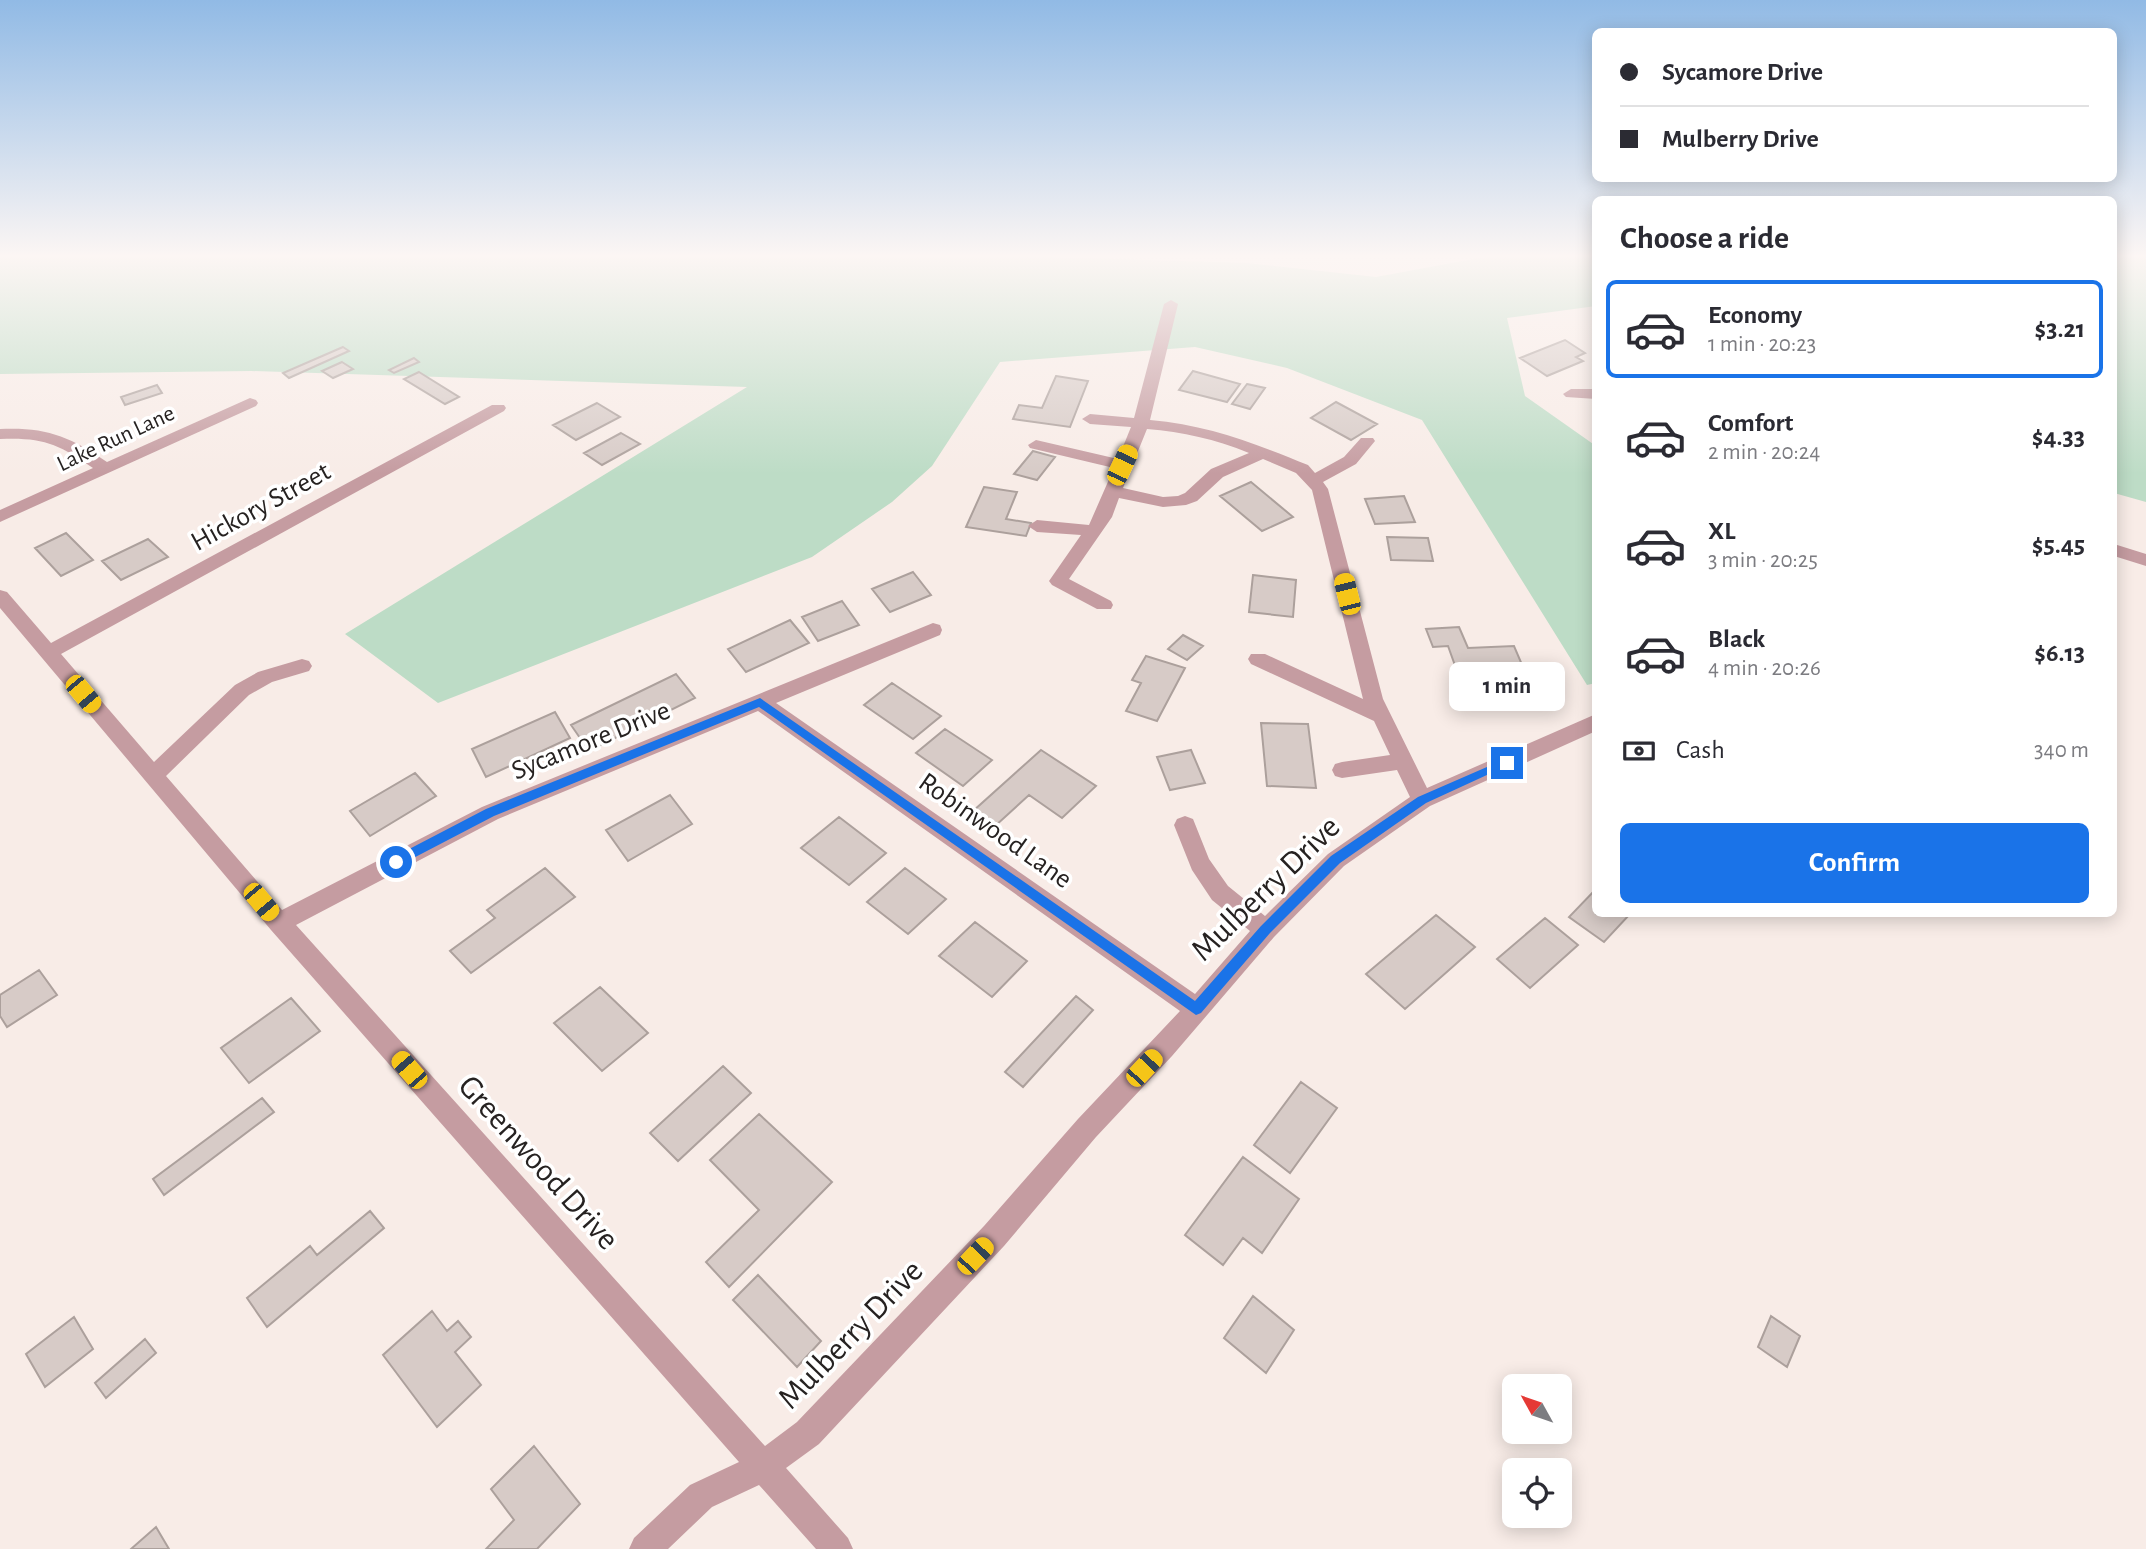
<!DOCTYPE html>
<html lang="en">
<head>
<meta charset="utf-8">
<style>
	:root { --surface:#fff; --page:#f2f2f3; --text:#2b2b33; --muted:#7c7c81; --line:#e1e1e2; --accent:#1a73e8 }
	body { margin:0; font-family:"Alegreya Sans",sans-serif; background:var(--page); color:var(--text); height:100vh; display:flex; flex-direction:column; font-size:26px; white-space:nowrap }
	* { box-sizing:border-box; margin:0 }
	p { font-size:23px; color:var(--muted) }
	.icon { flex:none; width:38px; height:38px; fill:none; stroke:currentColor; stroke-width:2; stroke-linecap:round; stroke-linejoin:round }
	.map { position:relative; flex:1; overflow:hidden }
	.drawer { position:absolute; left:1592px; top:196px; width:525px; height:721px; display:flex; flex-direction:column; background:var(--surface); border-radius:10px; box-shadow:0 4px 18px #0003 }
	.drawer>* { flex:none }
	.banner { position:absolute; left:1592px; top:28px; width:525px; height:154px; border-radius:10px; box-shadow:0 4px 18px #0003; display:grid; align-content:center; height:154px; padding:0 28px; background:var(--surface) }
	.needle { width:46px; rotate:310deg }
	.tools { position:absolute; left:1502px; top:1374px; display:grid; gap:14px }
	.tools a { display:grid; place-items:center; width:70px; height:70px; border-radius:10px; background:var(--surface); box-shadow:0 4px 18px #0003; font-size:35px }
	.end { position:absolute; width:32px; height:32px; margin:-16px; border:9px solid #1a73e8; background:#fff; box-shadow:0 0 0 4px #fff }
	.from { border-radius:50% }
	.bubble { position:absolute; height:49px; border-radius:10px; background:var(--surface); box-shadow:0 4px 18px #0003; font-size:23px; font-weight:700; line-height:49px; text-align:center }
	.car { position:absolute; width:21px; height:42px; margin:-21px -10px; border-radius:9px; box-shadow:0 0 5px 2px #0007; background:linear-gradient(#f5c518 24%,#345 0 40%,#f5c518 0 76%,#345 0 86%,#f5c518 0) }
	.banner b { display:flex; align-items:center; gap:24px; height:66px; font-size:26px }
	.banner b+b { border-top:2px solid var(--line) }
	.banner i { width:18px; height:18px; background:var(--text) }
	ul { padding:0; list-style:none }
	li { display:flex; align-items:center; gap:21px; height:98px; margin:0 14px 10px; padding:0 14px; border:4px solid transparent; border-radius:10px }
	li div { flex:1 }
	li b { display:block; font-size:26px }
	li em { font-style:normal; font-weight:700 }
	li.active { border-color:var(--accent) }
	li>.icon { width:63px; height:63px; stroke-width:1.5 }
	h2 { padding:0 28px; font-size:32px; line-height:84px }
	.pay { display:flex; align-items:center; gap:18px; height:77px; padding:0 28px; font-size:26px }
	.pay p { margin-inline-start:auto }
	.cta { display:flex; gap:14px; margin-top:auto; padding:14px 28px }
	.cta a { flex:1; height:80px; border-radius:10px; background:var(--accent); color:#fff; font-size:28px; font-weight:700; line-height:80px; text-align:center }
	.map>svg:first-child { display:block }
	.green { fill:#bddcc6 }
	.building { fill:#d7cbc7; stroke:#aca09c; stroke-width:2 }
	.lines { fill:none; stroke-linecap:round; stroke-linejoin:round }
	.minor { fill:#c59ca1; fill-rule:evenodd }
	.route { fill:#1a73e8 }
	.labels { text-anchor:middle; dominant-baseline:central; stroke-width:7; stroke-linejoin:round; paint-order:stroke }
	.far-street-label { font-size:23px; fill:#262221; stroke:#fff }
	.street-label { font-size:28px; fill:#262221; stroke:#fff }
	.near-street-label { font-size:33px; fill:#262221; stroke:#fff }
</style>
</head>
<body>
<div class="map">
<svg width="2146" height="1549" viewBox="0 0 2146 1549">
	<rect width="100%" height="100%" fill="#f8ece7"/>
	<!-- green -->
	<path class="green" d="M0 257H1054L1246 263 1376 277 1484 257H1596V306L1507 318 1525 396 1596 446V683L1587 685 1422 420 1287 368 1195 347 1000 362 932 466 892 502 812 557 438 703 345 634 747 387 251 371 0 374Z
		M2114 257H2146V502L2114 493Z"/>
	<!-- building -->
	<path class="building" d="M1565 340 1585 353 1576 357 1583 361 1547 376 1520 358Z
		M343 347 349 351 289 378 283 373Z
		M414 358 419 362 394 373 389 370Z
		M342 362 353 369 333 378 322 371Z
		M1193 371 1240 384 1227 402 1179 390Z
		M419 372 459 397 445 404 404 379Z
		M1056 376 1088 381 1070 427 1013 419 1019 405 1042 408Z
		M1247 384 1265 388 1250 409 1232 404Z
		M157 385 162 393 125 405 121 397Z
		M1336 402 1377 424 1351 440 1311 418Z
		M597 403 620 417 576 440 553 425Z
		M621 433 640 444 602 465 584 453Z
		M1033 451 1055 457 1037 480 1014 474Z
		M1251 482 1293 517 1262 531 1220 496Z
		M984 487 1017 492 1006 519 1031 523 1026 536 966 527Z
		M1404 496 1415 522 1375 524 1365 499Z
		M66 533 93 560 61 576 35 548Z
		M1387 537 1428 538 1433 561 1391 560Z
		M148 539 168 557 121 580 102 561Z
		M913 572 931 595 890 612 872 589Z
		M1253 575 1296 580 1293 617 1249 612Z
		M842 601 859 625 818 641 802 617Z
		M790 620 809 643 746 672 728 649Z
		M1459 627 1468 648 1514 646 1523 667 1457 671 1448 646 1433 647 1426 629Z
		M1183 635 1203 646 1187 660 1168 649Z
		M1146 656 1185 668 1157 721 1126 711 1141 683 1132 680Z
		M676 674 695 698 589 751 571 725Z
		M892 683 941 716 913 739 864 705Z
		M555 712 570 738 486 777 472 749Z
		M1261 723 1308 724 1316 788 1267 786Z
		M945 729 992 760 963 786 916 753Z
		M1041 750 1096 786 1062 818 1029 795 994 827 972 812Z
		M1191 750 1205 783 1170 790 1157 757Z
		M415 773 436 796 370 836 350 811Z
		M670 795 692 824 628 861 606 830Z
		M839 817 886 853 849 885 801 848Z
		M545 868 575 897 471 973 450 951 495 918 487 910Z
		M905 868 946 899 908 934 867 902Z
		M1596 889V914H1630L1604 942 1569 917Z
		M1436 915 1475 947 1405 1009 1366 974Z
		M1545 918 1578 945 1530 988 1497 959Z
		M975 922 1027 961 992 997 939 956Z
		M39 970 57 995 7 1027 0 1016V995Z
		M600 987 648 1033 602 1071 554 1023Z
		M1076 996 1093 1010 1023 1087 1005 1072Z
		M291 998 320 1031 249 1083 221 1048Z
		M723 1066 751 1093 678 1161 650 1133Z
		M1301 1082 1337 1108 1290 1173 1254 1145Z
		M262 1098 274 1112 164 1195 153 1179Z
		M759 1114 832 1182 729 1287 706 1262 759 1210 710 1160Z
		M1243 1157 1299 1199 1262 1253 1243 1238 1223 1265 1185 1235Z
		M370 1211 384 1228 267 1327 247 1298 310 1246 317 1255Z
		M758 1275 821 1341 797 1367 733 1300Z
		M1253 1296 1294 1330 1266 1373 1224 1338Z
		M432 1311 447 1331 458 1321 471 1337 455 1352 481 1385 437 1427 383 1355Z
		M1771 1316 1800 1336 1787 1367 1758 1347Z
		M74 1317 93 1349 45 1387 26 1354Z
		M145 1339 156 1353 106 1398 95 1383Z
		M534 1446 580 1504 537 1549H486L514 1520 491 1489Z
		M156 1527 169 1549H131Z"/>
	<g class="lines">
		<!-- minor -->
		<path class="minor" d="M1171 300 1178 304 1150 420C1208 425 1254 443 1308 465L1315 473 1344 457 1361 438H1373L1375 441 1356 464 1323 482 1328 489 1383 699 1427 788 1596 714V731L1430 806 1344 866 1274 937 1172 1056 1096 1137 1004 1246 819 1444 786 1468 848 1538 853 1549H816L759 1485 712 1507 668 1549H629L634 1538 690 1485 739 1462 271 930 0 608V590L7 592 51 643 492 405H504L506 408 504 411 61 654 154 762 235 685 258 672 302 659 309 661 312 666 309 671 272 682 249 695 166 776 282 910 482 807 933 623 940 625 942 630 940 635 776 703 1195 994 1250 931 1212 900 1192 870 1174 825 1177 819 1185 816 1193 819 1209 859 1228 886 1265 916 1328 854 1410 797 1397 770 1342 778 1335 776 1332 770 1335 764 1342 762 1390 755 1374 721 1251 664 1248 659 1251 654H1265L1363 699 1312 490 1296 473 1263 459 1223 477 1197 501 1186 505 1163 507 1119 498 1112 517 1069 579 1111 601 1113 605 1111 609H1097L1052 585 1049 581 1081 535 1037 532 1028 526 1037 520 1089 525 1114 468 1030 448 1028 445 1036 440 1118 459 1131 427 1090 424 1082 419 1090 414 1134 418 1164 304ZM1147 429C1183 432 1215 439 1249 453L1211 469 1185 493 1178 496 1163 497 1123 488ZM758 711 1180 1011 1078 1119 984 1226 797 1422 765 1446 296 925 498 819Z
			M1571 389H1596V399L1566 397 1563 394Z
			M250 398 256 400 258 403 256 406 0 522V510L93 468C59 444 42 437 0 439V429C46 427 69 436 107 462Z
			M2114 544 2146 554V566L2114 556Z"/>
	</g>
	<!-- sky -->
	<linearGradient id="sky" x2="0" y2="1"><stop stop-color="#91bae5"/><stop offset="0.54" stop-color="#fcf6f4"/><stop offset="1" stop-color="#fcf6f4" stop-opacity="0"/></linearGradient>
	<rect width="2146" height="474" fill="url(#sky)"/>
	<!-- route -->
	<path class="route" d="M760 698 1195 1001 1261 926 1331 856 1418 797 1503 760H1511L1513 763 1426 803 1340 863 1270 933 1201 1013 1196 1015 759 707 494 816 400 865H392L390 862 392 858 486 809Z"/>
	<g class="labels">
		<!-- far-street labels -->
		<g class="far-street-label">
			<text transform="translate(116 439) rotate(-25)">Lake Run Lane</text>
		</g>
		<!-- street labels -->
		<g class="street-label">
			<text transform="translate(261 507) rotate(-29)">Hickory Street</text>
			<text transform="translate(591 741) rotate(-22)">Sycamore Drive</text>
			<text transform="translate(995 831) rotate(35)">Robinwood Lane</text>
		</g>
		<!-- near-street labels -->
		<g class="near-street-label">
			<text transform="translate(1266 889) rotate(-44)">Mulberry Drive</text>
			<text transform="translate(538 1163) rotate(48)">Greenwood Drive</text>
			<text transform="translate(851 1335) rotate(-46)">Mulberry Drive</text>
		</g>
	</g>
</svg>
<div class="tools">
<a><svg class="needle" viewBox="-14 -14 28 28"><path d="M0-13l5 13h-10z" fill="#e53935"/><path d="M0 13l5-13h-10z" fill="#7c7c81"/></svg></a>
<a><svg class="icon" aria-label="locate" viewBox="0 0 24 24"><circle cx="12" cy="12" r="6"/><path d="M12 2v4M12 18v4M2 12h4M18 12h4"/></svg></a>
</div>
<i class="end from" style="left:396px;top:862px"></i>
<i class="end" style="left:1507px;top:763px"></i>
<div class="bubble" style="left:1449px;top:662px;width:116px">1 min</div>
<i class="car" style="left:1122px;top:465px;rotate:25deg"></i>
<i class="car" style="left:1347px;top:594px;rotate:346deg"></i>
<i class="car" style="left:83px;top:694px;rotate:140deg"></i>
<i class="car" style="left:261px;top:902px;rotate:140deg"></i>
<i class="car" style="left:1144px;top:1068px;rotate:43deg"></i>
<i class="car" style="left:409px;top:1070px;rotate:319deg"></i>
<i class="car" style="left:975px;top:1256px;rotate:43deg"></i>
<div class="banner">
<b><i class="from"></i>Sycamore Drive</b>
<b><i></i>Mulberry Drive</b>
</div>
<section class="drawer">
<h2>Choose a ride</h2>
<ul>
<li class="active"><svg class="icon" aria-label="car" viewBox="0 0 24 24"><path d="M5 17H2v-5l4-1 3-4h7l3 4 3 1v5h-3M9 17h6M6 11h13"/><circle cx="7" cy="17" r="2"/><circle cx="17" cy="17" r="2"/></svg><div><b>Economy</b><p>1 min · 20:23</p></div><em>$3.21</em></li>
<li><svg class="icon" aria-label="car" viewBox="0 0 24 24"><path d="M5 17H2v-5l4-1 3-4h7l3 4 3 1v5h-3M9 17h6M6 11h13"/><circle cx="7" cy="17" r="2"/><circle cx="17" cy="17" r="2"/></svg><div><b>Comfort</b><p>2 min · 20:24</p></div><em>$4.33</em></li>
<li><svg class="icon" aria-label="car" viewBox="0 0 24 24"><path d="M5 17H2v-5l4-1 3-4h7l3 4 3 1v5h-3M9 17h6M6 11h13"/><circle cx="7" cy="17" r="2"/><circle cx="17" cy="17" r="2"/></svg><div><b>XL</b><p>3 min · 20:25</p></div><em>$5.45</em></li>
<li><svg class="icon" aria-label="car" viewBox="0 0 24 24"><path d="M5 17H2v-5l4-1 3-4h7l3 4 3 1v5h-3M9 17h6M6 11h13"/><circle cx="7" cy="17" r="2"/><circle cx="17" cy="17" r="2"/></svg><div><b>Black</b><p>4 min · 20:26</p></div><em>$6.13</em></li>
</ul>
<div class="pay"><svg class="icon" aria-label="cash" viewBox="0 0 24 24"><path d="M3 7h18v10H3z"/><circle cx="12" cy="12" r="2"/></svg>Cash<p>340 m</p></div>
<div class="cta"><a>Confirm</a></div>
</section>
</div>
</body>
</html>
